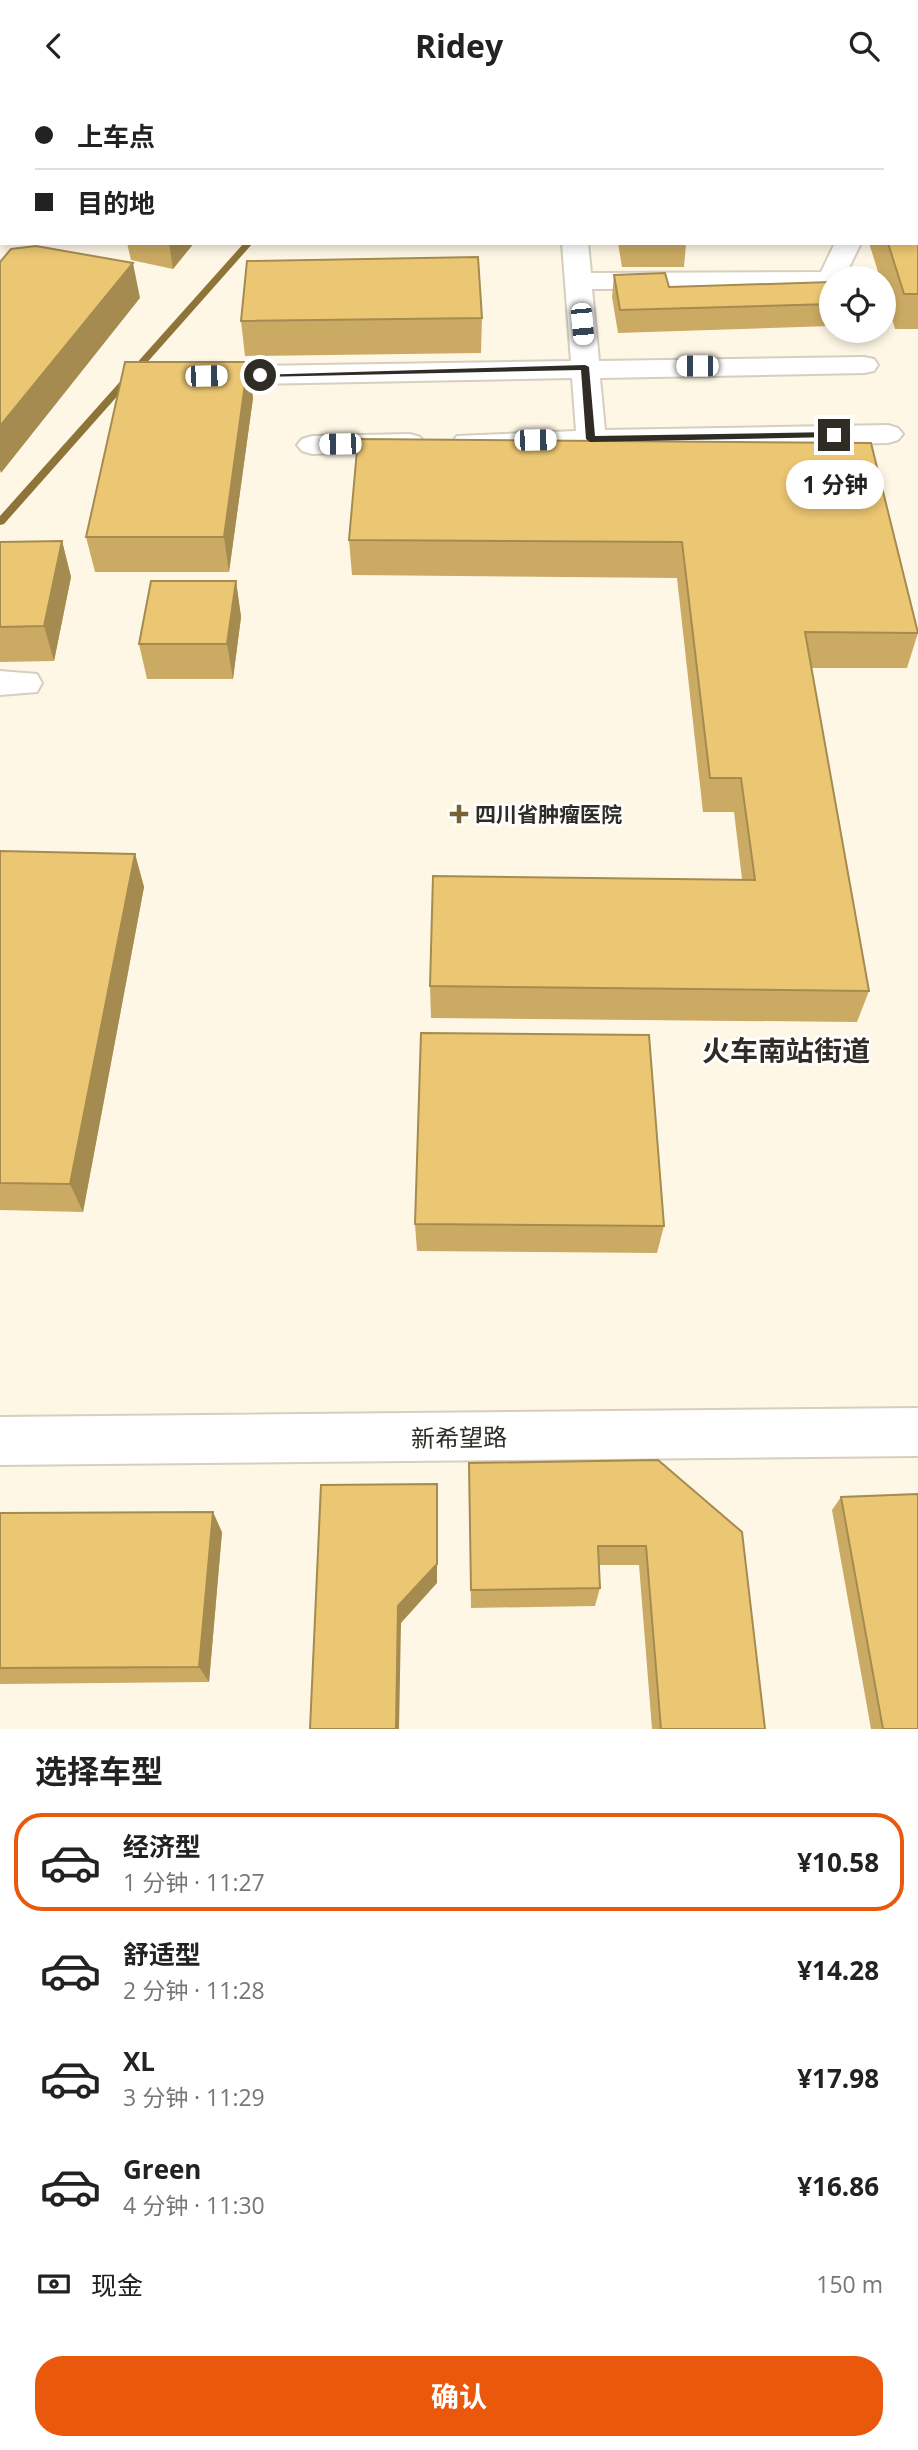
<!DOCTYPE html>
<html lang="zh">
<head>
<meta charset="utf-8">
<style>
	:root { --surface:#fff; --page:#f6f6f6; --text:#222; --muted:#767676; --line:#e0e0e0; --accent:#ea580c }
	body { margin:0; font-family:"Open Sans","Noto Sans SC",sans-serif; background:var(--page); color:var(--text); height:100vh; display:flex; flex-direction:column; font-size:26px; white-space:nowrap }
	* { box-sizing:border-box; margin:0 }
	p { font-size:23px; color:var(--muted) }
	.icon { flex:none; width:38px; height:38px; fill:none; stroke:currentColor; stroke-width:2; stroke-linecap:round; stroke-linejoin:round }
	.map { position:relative; height:1638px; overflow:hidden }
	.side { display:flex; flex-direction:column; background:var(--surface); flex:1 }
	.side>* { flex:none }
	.top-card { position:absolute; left:0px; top:0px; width:919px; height:154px; box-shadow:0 4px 10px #0003; display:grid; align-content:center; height:154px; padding:0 35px; background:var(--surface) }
	.fabs { position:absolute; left:819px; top:175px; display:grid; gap:14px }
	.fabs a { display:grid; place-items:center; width:77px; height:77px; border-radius:50%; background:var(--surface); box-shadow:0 4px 10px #0003; font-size:35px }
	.end { position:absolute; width:32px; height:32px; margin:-16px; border:9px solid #2f2c26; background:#fff; box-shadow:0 0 0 4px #fff }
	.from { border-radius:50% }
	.bubble { position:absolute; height:49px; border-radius:24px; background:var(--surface); box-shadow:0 4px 10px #0003; font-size:23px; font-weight:700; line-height:49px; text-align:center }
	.car { position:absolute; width:21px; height:42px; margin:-21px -10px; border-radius:9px; box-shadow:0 0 5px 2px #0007; background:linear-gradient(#fff 24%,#345 0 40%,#fff 0 76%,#345 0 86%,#fff 0) }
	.top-card b { display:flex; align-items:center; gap:24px; height:66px; font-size:26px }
	.top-card b+b { border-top:2px solid var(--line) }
	.top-card i { width:18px; height:18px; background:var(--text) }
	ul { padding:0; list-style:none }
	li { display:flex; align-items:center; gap:21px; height:98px; margin:0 14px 10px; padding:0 21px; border:4px solid transparent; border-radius:28px }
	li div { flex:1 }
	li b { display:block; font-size:26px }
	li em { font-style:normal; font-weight:700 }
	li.selected { border-color:var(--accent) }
	li>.icon { width:63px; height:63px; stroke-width:1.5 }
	h2 { padding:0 35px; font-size:32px; line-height:84px }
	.pay { display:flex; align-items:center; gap:18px; height:77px; padding:0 35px; font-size:26px }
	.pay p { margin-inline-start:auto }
	.action { display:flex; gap:14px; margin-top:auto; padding:14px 35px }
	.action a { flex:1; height:80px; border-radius:28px; background:var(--accent); color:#fff; font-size:28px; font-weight:700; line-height:80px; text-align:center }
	header { display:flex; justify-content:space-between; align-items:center; height:91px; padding:0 35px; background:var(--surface); font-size:32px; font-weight:700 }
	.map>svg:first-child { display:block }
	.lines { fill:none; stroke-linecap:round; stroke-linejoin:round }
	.stream { fill:#8e7438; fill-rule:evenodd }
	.minor-casing { stroke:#d6cebe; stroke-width:4 }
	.minor { fill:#fff; fill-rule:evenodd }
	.wall { fill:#cbab63 }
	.shaded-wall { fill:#a58b50 }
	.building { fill:#ecc773; stroke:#a58b50; stroke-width:2 }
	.route { fill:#2f2c26 }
	.poi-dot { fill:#786332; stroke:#fff; stroke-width:2.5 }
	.labels { text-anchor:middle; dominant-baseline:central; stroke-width:5; stroke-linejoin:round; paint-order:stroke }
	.poi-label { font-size:21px; font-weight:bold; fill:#2f2c26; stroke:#fff; text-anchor:start }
	.near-street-label { font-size:24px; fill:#2f2c26; stroke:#fff }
	.district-label { font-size:28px; font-weight:bold; fill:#2f2c26; stroke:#fff }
</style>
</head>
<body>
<header><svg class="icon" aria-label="back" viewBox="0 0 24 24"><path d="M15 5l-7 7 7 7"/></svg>Ridey<svg class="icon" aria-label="search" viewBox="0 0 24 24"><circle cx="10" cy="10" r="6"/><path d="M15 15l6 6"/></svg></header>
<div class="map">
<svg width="918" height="1638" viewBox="0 0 918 1638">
	<rect width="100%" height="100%" fill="#fff7e6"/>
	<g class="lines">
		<!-- stream -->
		<path class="stream" d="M361 0H369L360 2Z
			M244 152H253L4 433 0 434V425Z"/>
		<!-- minor casing -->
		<g class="minor-casing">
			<path id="minor" d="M551 0H573V2H551Z
				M562 152H588L591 182 821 181 835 152H861L844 187H831L830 197 592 198 599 270 864 266 874 268 878 274 874 280 864 282 600 287 605 339 888 334 898 337 903 343 898 349 888 352 467 360 457 357 452 351 457 345 576 340 572 287 198 294 188 291 184 285 188 279 198 276 571 270Z
				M410 343 420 346 425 352 420 358 312 363 302 360 297 354 302 348 312 345Z
				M0 580 37 583 42 592 37 601 0 604Z
				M918 1317V1365L0 1374V1326Z"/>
		</g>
		<!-- minor -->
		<use href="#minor" class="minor"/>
	</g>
	<!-- wall -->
	<path class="wall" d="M784 0H918V238H895L884 201V187H880L869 152H917V2H785Z
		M2 48V147H0V53Z
		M127 152H194L173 178 131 169Z
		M618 152H780L686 153 684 176H622Z
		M614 184 669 196 831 191V235L618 242 612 206Z
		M482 227 481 262 245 265 241 230Z
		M248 271 253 307 229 481H95L86 446Z
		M871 352 918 542 907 577H811L869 900 857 931 431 927 430 895 742 788 734 721H703L677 487 352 484 349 449Z
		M62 450 71 486 54 570 0 571V451Z
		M236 490 241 526 233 588H147L139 553Z
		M0 760 135 763 144 796 83 1121 0 1119Z
		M415 1133 664 1135 657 1162 417 1160Z
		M658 1369 765 1638H652L639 1474H599L600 1497 595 1515 471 1517 469 1372Z
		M841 1406 918 1638H871L832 1419Z
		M0 1422 222 1441 209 1591 0 1593Z"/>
	<!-- shaded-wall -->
	<path class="shaded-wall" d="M201 0H275L272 2H197Z
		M169 152H194L173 178Z
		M133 172 140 207 1 382 0 379V335Z
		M248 271 253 307 229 481 224 446Z
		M62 450 71 486 54 570 44 535Z
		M236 490 241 526 233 588 227 553Z
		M135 763 144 796 83 1121 70 1093Z
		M437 1393V1492L401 1532 399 1638H396L398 1515Z
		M213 1421 222 1441 209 1591 199 1576Z"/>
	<!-- building -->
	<path class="building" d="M61 0H201L197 2H60Z
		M393 0H518L519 2H391Z
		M604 0H667V2H604Z
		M864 0H918V78H917V2H865Z
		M2 48V112H0V53Z
		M917 105H918V203H904L888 152H917Z
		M623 152H686V153H624Z
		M36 155 133 172 0 335V171L11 158Z
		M478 166 482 227 241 230 247 170Z
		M665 182 669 196 831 191V213L620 219 614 184Z
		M125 271H248L224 446H86Z
		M358 348 871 352 918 542 805 541 869 900 430 895 433 785 755 789 741 687H710L682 451 349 449Z
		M62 450 44 535 0 536V451Z
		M151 490H236L227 553H139Z
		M0 760 135 763 70 1093 0 1092Z
		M421 942 649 944 664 1135 415 1133Z
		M658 1369 742 1441 765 1638H661L646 1455H598L600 1497 471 1499 469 1372Z
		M437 1393V1473L398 1515 396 1638H310L321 1394Z
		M918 1403V1638H883L841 1406Z
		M213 1421 199 1576 0 1577V1422Z"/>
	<!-- route -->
	<path class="route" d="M585 274 589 276 595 345 834 341 838 344 834 346 590 351 586 348 581 279 260 286 256 284Z"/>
	<!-- markers -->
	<path class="poi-dot" d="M455.5 712.5h7v7h7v7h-7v7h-7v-7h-7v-7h7z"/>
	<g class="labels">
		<!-- poi labels -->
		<g class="poi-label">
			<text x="475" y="723">四川省肿瘤医院</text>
		</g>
		<!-- near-street labels -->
		<g class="near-street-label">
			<text transform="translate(459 1346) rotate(-1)">新希望路</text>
		</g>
		<!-- district labels -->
		<g class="district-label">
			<text x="786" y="959">火车南站街道</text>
		</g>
	</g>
</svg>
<div class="fabs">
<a><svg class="icon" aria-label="locate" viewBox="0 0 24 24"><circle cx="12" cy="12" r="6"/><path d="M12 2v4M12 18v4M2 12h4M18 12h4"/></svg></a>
</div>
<i class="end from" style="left:260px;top:284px"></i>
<i class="end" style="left:834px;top:344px"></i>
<div class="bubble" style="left:786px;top:369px;width:98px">1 分钟</div>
<i class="car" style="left:582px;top:233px;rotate:175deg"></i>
<i class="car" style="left:697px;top:275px;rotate:270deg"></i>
<i class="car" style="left:206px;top:285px;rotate:89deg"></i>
<i class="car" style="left:535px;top:349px;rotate:89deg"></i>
<i class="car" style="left:340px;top:353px;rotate:269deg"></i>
<div class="top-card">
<b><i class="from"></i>上车点</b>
<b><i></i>目的地</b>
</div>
</div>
<section class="side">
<h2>选择车型</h2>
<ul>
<li class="selected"><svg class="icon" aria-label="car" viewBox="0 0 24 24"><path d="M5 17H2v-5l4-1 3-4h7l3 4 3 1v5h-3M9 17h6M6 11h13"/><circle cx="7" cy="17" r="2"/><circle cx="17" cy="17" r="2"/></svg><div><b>经济型</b><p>1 分钟 · 11:27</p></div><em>¥10.58</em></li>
<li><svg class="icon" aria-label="car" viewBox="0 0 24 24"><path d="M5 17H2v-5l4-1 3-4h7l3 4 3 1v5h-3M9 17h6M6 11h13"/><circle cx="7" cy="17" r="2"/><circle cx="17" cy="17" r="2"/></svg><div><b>舒适型</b><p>2 分钟 · 11:28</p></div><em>¥14.28</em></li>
<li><svg class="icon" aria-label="car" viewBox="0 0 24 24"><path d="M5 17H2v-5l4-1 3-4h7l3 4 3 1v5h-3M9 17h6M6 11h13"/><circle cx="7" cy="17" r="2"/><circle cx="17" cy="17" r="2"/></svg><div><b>XL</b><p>3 分钟 · 11:29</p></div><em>¥17.98</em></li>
<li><svg class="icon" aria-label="car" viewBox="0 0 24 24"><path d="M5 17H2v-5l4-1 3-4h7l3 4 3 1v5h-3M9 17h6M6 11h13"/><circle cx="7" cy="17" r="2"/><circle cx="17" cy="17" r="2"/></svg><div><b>Green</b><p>4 分钟 · 11:30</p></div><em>¥16.86</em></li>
</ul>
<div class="pay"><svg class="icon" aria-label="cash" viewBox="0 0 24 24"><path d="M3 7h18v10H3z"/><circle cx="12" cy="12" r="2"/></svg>现金<p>150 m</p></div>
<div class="action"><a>确认</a></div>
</section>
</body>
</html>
